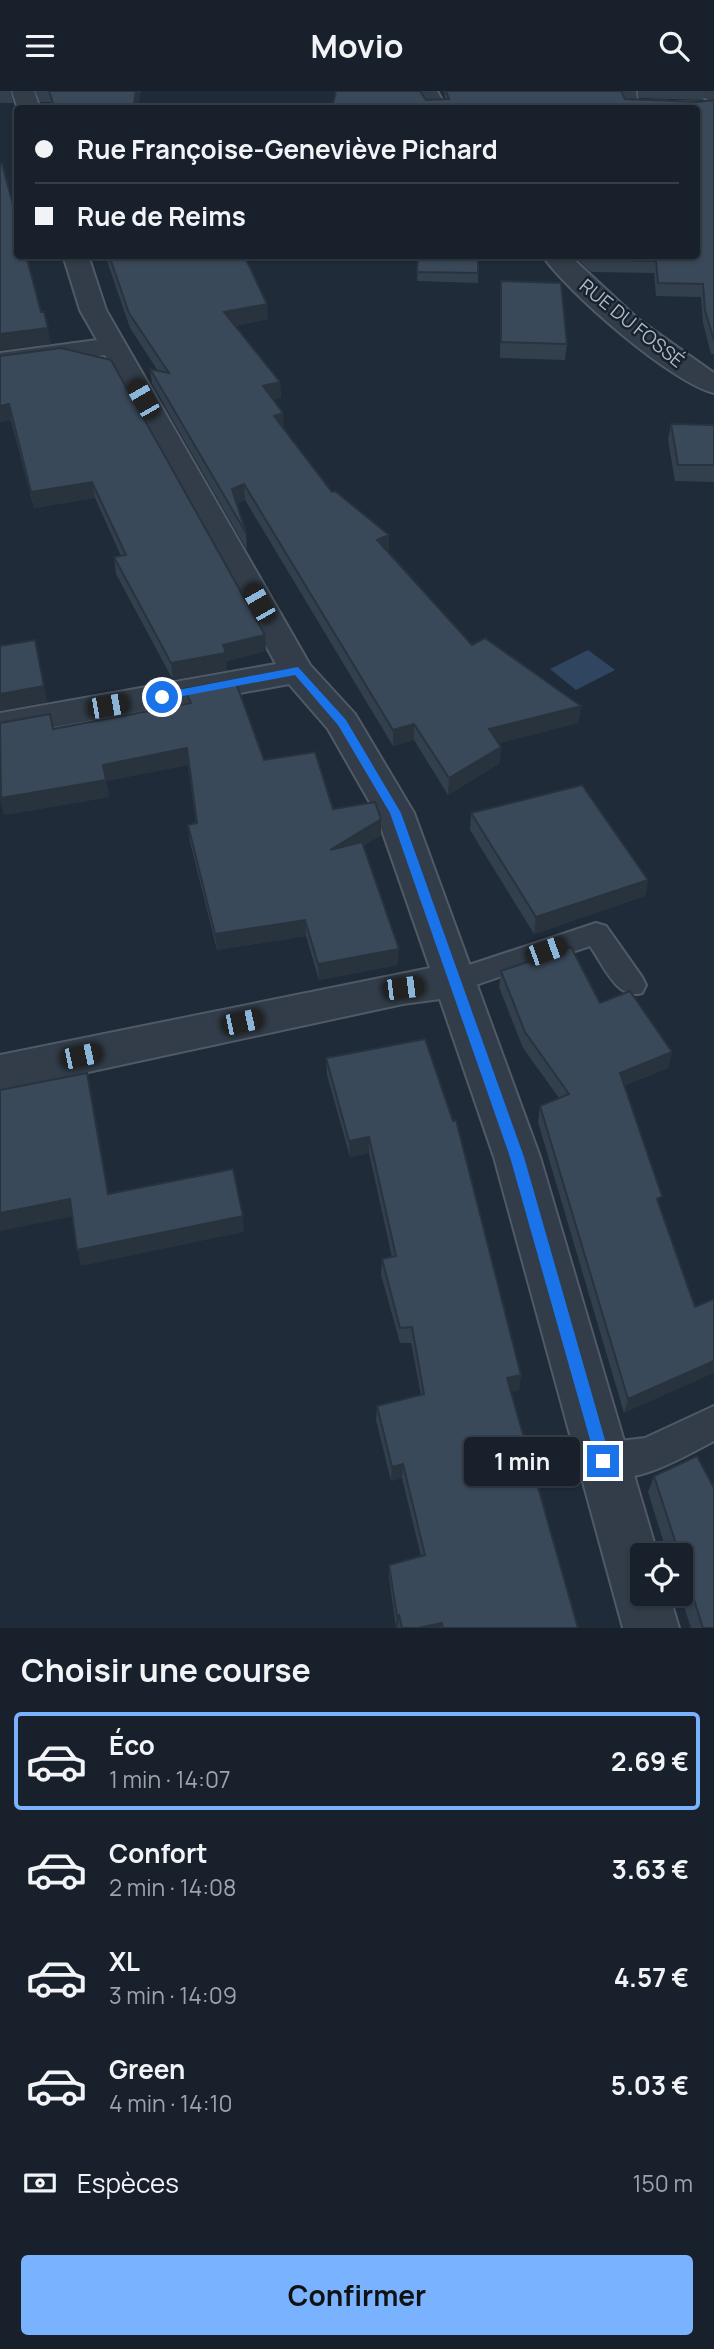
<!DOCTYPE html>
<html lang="fr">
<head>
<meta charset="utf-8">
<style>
	:root { --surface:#17202b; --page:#202833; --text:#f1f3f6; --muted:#9ea3a9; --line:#363e47; --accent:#79b2ff }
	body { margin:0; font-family:Manrope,sans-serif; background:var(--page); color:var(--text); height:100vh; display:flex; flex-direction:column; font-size:26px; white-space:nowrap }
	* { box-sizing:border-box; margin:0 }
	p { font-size:23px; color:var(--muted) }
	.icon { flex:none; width:38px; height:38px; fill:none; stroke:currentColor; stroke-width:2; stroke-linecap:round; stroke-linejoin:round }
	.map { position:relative; height:1537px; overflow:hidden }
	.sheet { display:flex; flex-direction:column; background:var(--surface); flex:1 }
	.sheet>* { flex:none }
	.banner { position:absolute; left:14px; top:14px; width:686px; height:154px; border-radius:7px; box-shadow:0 2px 5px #0004,0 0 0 2px var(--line); display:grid; align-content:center; height:154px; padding:0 21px; background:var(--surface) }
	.buttons { position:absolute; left:630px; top:1452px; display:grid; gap:14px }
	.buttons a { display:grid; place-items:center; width:63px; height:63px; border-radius:7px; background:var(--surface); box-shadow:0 2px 5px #0004,0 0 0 2px var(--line); font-size:35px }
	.end { position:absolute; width:32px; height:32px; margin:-16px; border:9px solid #1a73e8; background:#fff; box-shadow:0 0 0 4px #fff }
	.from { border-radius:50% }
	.bubble { position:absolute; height:49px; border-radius:7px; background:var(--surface); box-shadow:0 2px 5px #0004,0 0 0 2px var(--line); font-size:23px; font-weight:700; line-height:49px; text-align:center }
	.car { position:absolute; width:21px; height:42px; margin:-21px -10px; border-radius:9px; box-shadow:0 0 5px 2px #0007; background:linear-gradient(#222 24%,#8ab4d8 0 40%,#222 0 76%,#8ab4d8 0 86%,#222 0) }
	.banner b { display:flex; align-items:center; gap:24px; height:66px; font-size:26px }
	.banner b+b { border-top:2px solid var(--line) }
	.banner i { width:18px; height:18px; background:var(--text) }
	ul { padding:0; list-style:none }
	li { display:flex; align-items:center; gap:21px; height:98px; margin:0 14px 10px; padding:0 7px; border:4px solid transparent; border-radius:7px }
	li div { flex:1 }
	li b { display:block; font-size:26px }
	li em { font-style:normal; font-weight:700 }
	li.current { border-color:var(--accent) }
	li>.icon { width:63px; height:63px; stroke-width:1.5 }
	h2 { padding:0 21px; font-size:32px; line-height:84px }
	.pay { display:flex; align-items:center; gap:18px; height:77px; padding:0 21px; font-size:26px }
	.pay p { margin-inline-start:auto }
	.button { display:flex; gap:14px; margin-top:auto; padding:14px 21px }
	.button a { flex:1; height:80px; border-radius:7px; background:var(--accent); color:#111; font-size:28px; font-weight:700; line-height:80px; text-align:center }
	header { display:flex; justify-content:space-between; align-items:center; height:91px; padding:0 21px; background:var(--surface); font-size:32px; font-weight:700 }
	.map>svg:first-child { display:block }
	.water { fill:#2f4560 }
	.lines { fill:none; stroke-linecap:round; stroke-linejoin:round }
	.service-casing { stroke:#505a67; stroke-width:4 }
	.minor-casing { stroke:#505a67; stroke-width:4 }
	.service { fill:#323d49; fill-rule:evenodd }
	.minor { fill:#323d49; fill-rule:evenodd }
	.wall { fill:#323f4d }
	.shaded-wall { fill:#29333e }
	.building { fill:#3a4959; stroke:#29333e; stroke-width:2 }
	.route { fill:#1a73e8 }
	.labels { text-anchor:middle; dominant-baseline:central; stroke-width:5; stroke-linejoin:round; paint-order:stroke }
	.far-street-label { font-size:19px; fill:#adb7c6; stroke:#18222e }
</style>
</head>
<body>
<header><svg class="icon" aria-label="menu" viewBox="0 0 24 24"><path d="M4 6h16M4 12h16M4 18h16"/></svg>Movio<svg class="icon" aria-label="search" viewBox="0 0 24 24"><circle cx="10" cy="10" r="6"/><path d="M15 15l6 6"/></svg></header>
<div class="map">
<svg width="714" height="1537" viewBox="0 0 714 1537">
	<rect width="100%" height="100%" fill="#1f2b39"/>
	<!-- water -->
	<path class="water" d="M588 559 615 579 576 599 550 578Z"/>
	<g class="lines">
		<!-- service casing -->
		<g class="service-casing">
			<path id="service" d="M622 0H636L637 10 704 12 714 9V18L696 20V18H626L623 14Z
				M596 832 606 835 642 886 646 894 642 902C617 910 603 873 590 855L455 901 445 898 441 890 445 882Z
				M714 1315V1350C679 1368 631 1399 590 1382L585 1370 590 1358 603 1352 645 1347Z"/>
		</g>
		<!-- minor casing -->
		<g class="minor-casing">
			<path id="minor" d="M12 0H34L40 18H18Z
				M415 0H437L447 18H426Z
				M693 0H714V11L697 4Z
				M63 164H88L106 219 310 574 355 623 414 722 540 1066 658 1465H642V1503H669L679 1537H623L494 1066 440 908 403 913 0 1000V964L430 877 376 722 328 638 289 593 0 646V622L276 573 105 264 0 278V262L97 249 80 219Z
				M542 164H569L639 229 714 282V302C672 292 567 201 542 164Z"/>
		</g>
		<!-- service -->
		<use href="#service" class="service"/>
		<!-- minor -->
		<use href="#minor" class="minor"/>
	</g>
	<!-- wall -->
	<path class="wall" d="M0 0H11L13 12H0Z
		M35 0H141L137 18H52L50 11H40Z
		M444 0H622V2L625 8 698 11 714 9V263H711L703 232 701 206 656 205 654 182 591 181 573 164H696V18H332L426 9 445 8Z
		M638 0H705L703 9 639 7Z
		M105 164H244L268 228 235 235 280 291 281 307 273 309 284 338 332 401 389 444V461H388L472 554 581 615 578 632 499 652 500 672 448 704 414 649 393 655 245 409 236 413 246 442 247 459 152 293 150 278 158 280 130 237Z
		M418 164 478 182V192L417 190Z
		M501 190 567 253 565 269 500 267Z
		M0 265 265 544 266 560 227 570V579L173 589 116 483 114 466 121 465 95 407 34 417 11 329 0 331Z
		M671 333 714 334V391L675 390 668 349Z
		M184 598 264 669 333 718 381 744 363 755 398 874 319 889 306 845 217 859 190 751 188 734 196 732 188 674 106 690 109 706 4 724 1 708 53 638 186 613Z
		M471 722 648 789 645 805 534 843 470 739Z
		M501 880 600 912 672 961 668 977 624 995 660 1115 695 1216 624 1322 538 1031 540 1015 559 1007 523 957 499 896Z
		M326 967 521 1284 519 1299 511 1301 578 1537H396L389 1487V1474L421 1465 402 1387 391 1390 376 1329 377 1315 421 1304 411 1252H400L381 1184 382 1168 392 1166 369 1062 350 1066 327 984Z
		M654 1385 714 1537H691L680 1503 681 1465H668L648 1401Z"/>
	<!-- shaded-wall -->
	<path class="shaded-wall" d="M136 0H141L137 18H133Z
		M267 213 268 228 225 237 224 221Z
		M48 237 51 253 0 259V243Z
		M280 291 281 307 264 311 263 295Z
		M9 313 11 329 0 331V315Z
		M283 322 284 338 274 325Z
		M92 391 95 407 34 417 31 401Z
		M244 393 245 409 233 414 232 398Z
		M389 444V461L377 466V449Z
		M265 544 266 560 227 570V579L173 589 171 572 223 554Z
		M44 595 47 611 0 620V603Z
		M581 615 578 632 488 655 489 638Z
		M414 633V649L393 655V639Z
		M501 656 500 672 448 704 449 687Z
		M187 657 188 674 106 690 109 706 4 724 0 708V699L103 674Z
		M381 728V744L331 775 330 759Z
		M648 789 645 805 534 843 536 826Z
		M305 829 306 845 217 859 215 843Z
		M399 858 398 874 319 889 318 873Z
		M672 961 668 977 617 998 620 982Z
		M87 982 91 1000 112 1120 108 1103Z
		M369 1046V1062L350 1066 349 1050Z
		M70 1108 75 1125 0 1140V1122Z
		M243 1125 244 1141 81 1175 77 1159Z
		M714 1270V1282L624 1322 628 1308Z
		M521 1284 519 1299 505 1302 507 1287Z
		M403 1373 402 1387 391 1390 392 1376Z
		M399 1524 398 1536 396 1537 397 1525Z
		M442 1532 441 1537H418Z"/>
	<!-- building -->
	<path class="building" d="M49 0H136L133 18H55Z
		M336 0H420L426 9 449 8 446 0H622V2L625 8 698 11 714 9V250L705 219 703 193 658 192 656 170 592 168 589 164H696V18H332Z
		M0 73H2L18 132V164H26L41 221H44L48 237 0 243Z
		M109 164H244L267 213 224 221 280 291 263 295 283 322 274 325 332 401 335 400 389 444 377 449 472 554 485 547 581 615 489 638 501 656 449 687 414 633 393 639 244 393 232 398 246 442 150 278 169 282 129 222Z
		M418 164H478V182L417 181Z
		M501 190 561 192 567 253 501 251Z
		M61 257 111 269 265 544 223 554 226 562 171 572 114 466 126 464 92 391 31 401 9 313 0 315V265Z
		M671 333 714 334V374H678Z
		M35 549 44 595 0 603V555Z
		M235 589 264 669 315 661 333 718 375 711 381 728 330 759 362 751 399 858 318 873 305 829 215 843 188 734 197 732 187 657 103 674 106 689 1 707 0 632 50 623 53 638 191 612 184 598Z
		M582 694 648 789 536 826 471 722Z
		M571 856 600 912 630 900 672 961 620 982 662 1105 657 1108 695 1216 714 1208V1270L628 1308 540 1015 569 1003 525 941 501 880Z
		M425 948 453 1030 456 1029 521 1284 507 1287 578 1537H443L442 1532 418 1537H402L399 1524 397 1525 389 1474 425 1464 403 1373 392 1376 377 1315 424 1303 412 1236 400 1237 382 1168 396 1165 369 1046 349 1050 326 967Z
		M87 982 108 1103 233 1078 243 1125 77 1159 70 1108 0 1122V999Z
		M697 1365 714 1397V1537H703L681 1468V1465H680L654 1385Z"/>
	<!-- route -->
	<path class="route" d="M298 576 346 629 401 722 524 1066 611 1370 609 1376 603 1378 598 1376 596 1370 510 1066 390 722 338 634 295 584 162 609 156 606 162 602Z"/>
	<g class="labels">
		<!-- far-street labels -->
		<g class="far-street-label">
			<text transform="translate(632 232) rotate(39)">RUE DU FOSSÉ</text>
		</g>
	</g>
</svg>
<div class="buttons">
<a><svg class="icon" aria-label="locate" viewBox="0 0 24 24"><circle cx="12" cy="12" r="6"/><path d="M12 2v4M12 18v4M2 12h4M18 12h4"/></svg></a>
</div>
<i class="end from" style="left:162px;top:606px"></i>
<i class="end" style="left:603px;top:1370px"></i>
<div class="bubble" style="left:464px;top:1346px;width:116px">1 min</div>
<i class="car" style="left:143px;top:308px;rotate:330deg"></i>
<i class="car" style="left:259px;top:512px;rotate:330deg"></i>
<i class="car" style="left:108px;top:615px;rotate:80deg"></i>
<i class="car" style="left:546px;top:860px;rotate:70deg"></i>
<i class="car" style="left:403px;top:897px;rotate:83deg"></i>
<i class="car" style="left:242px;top:931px;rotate:78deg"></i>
<i class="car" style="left:81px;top:965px;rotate:78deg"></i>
<div class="banner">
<b><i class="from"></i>Rue Françoise-Geneviève Pichard</b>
<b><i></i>Rue de Reims</b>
</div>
</div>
<section class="sheet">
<h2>Choisir une course</h2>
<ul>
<li class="current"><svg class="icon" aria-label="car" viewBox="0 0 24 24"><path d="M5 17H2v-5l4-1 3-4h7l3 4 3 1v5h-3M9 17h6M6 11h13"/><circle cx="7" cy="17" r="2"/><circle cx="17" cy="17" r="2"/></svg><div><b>Éco</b><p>1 min · 14:07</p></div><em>2.69 €</em></li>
<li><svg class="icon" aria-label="car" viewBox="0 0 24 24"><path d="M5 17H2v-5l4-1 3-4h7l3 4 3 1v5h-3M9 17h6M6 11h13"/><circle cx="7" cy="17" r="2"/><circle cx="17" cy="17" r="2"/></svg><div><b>Confort</b><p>2 min · 14:08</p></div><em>3.63 €</em></li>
<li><svg class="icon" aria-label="car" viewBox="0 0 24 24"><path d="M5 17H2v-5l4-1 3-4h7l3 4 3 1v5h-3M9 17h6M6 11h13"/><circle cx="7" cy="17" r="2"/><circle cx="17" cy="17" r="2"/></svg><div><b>XL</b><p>3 min · 14:09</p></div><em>4.57 €</em></li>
<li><svg class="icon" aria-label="car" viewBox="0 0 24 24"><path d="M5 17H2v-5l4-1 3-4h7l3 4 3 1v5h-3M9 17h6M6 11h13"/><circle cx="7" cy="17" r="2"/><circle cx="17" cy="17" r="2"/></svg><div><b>Green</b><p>4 min · 14:10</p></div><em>5.03 €</em></li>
</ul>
<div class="pay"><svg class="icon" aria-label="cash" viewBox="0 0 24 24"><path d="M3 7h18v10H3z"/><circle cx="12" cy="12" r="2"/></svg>Espèces<p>150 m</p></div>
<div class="button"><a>Confirmer</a></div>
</section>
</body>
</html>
